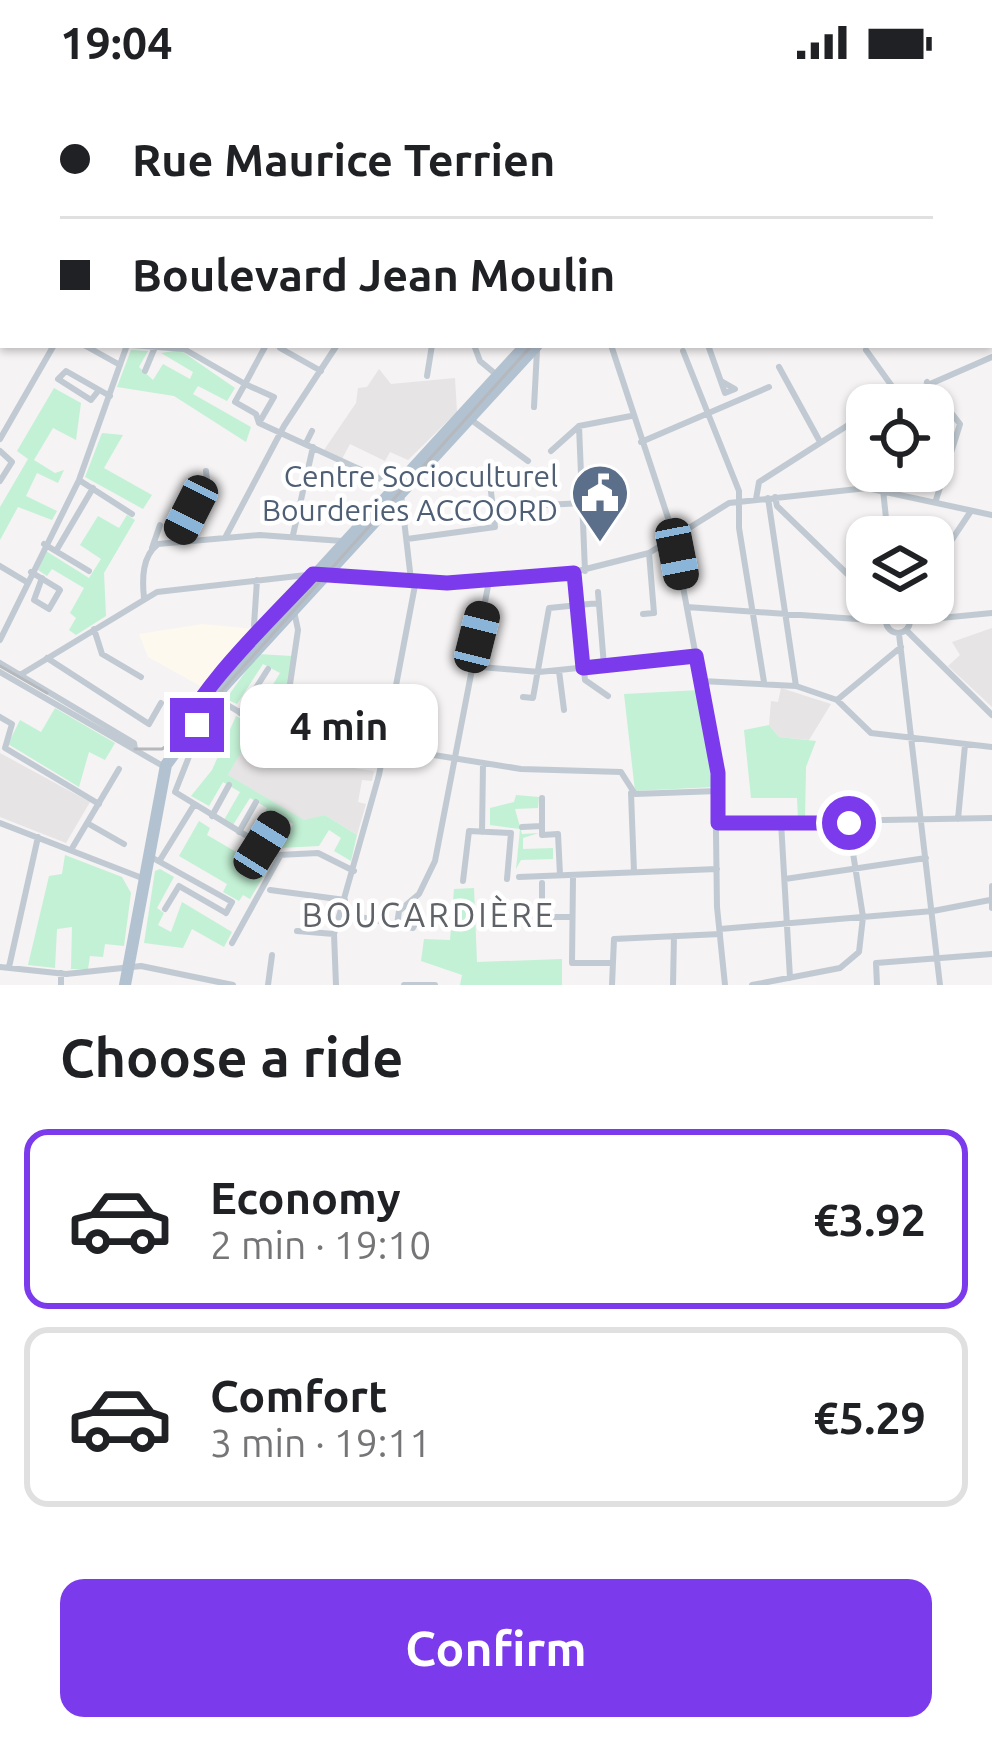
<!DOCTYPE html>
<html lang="en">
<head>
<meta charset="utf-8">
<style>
	:root { --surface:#fff; --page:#f6f6f6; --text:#202124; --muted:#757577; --line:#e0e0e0; --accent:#7c3aed }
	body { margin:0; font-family:Ubuntu,sans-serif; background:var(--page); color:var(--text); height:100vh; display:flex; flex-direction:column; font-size:45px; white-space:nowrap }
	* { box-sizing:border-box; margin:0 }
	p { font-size:39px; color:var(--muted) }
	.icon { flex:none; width:66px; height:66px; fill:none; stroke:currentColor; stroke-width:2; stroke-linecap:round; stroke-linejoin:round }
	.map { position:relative; height:901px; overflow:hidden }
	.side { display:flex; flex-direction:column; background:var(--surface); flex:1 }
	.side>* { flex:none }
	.banner { position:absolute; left:0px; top:0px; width:993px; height:264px; box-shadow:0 3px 9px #0004; display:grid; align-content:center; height:264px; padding:0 60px; background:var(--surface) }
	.buttons { position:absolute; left:846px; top:300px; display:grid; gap:24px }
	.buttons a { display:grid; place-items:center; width:108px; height:108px; border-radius:24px; background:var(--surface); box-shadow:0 3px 9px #0004; font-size:60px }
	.end { position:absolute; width:54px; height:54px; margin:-27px; border:15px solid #7c3aed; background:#fff; box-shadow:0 0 0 6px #fff }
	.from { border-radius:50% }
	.bubble { position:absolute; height:84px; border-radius:24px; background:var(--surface); box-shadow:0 3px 9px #0004; font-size:39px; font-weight:600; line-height:84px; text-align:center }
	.car { position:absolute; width:36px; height:72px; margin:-36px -18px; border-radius:15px; box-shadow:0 0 9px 3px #0007; background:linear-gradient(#222 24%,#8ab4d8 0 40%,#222 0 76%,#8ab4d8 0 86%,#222 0) }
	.banner b { display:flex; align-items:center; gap:42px; height:114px; font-size:45px }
	.banner b+b { border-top:3px solid var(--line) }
	.banner i { width:30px; height:30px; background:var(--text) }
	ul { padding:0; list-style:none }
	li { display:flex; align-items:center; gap:36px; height:180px; margin:0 24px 18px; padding:0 36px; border:6px solid var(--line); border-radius:24px }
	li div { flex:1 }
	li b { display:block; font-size:45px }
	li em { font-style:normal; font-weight:600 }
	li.active { border-color:var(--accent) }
	li>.icon { width:108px; height:108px; stroke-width:1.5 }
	h2 { padding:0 60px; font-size:54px; line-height:144px }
	.cta { display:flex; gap:24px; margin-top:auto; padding:24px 60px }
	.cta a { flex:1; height:138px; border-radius:24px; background:var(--accent); color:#fff; font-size:48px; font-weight:600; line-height:138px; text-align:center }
	.status { display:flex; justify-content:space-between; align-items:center; height:84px; padding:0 60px; background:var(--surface); direction:ltr }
	.status svg { height:33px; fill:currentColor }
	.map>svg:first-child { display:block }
	.commercial { fill:#fdf9ef }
	.education { fill:#e6e4e5 }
	.green { fill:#c3f1d5 }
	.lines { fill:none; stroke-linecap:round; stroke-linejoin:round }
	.minor { stroke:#c1cad2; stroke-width:6 }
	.tertiary { stroke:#c1cad2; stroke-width:9 }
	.primary { stroke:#b3c2d1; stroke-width:12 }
	.tram { stroke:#b5b8bd; stroke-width:3 }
	.route { stroke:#7c3aed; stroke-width:15 }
	.labels { text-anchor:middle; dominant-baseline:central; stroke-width:9; stroke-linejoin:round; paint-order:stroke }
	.service-label { font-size:30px; fill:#4e5e75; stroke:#fff; text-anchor:end }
	.neighbourhood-label { font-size:33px; letter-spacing:3px; fill:#5f6368; stroke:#fff }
</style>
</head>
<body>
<div class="status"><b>19:04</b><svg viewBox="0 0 49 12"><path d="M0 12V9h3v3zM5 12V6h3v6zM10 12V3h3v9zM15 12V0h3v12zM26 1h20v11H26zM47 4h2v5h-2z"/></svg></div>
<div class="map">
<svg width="992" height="901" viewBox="0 0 992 901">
	<rect width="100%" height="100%" fill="#f5f3f3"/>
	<!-- commercial -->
	<path class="commercial" d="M202 540 257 545 202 603 148 573 139 550Z"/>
	<!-- education -->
	<path class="education" d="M379 285 391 300 455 294 457 328 408 376 390 368 385 377 350 360 342 375 324 366 356 319 358 304 367 303Z
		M992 544V623L948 582 960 571 952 558Z
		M781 604 831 620 809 656 779 653 769 641 771 617 778 618Z
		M247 657 273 672 374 687 372 697 362 696 358 718 366 720 357 751 325 731 304 737 228 691Z
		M0 669 90 718 66 759 0 733Z"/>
	<!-- green -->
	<path class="green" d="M131 266 148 267 139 283 153 296 163 280 190 295 193 288 161 269 180 266 235 304 227 317 198 302 193 310 251 343 246 358 174 312 117 303Z
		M54 304 81 319 76 356 53 344 34 376 55 389 64 386 58 399 37 389 26 412 57 427 52 436 18 423 0 456V423L28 375 17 367Z
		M102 349 123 351 104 384 152 411 143 425 85 393Z
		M127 431 135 436 104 489 106 532 76 551 69 546 76 534 70 529 84 504 52 485 47 492 38 486 46 467 89 494 101 475 80 461 98 432 119 444Z
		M258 570 292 572 281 644 249 626 257 627 280 589 263 580 237 620 226 615Z
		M311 601 367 612V618H350L360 622 351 682 313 678 322 609 309 607Z
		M700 606 714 703 635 707 624 610Z
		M55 624 115 659 105 676 89 668 79 703 8 660 20 636 41 648Z
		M236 632 245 637 242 644 277 661 273 672 247 658 228 691 304 736 325 731 357 751 351 777 334 767 341 754 329 746 319 762 280 764 293 740 274 728 258 755 251 751 267 724 250 714 233 741 224 736 240 708 223 698 209 722 191 712 212 686Z
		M769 641 779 653 816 657 806 683 805 734H798L797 714H751L744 646Z
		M516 711 539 713 538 724 515 725 522 750 539 749 523 754V765L553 764V775L521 776 516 785 520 745 490 741V724L514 718Z
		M199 737 210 744 207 751 267 786 250 815 243 811 239 817 223 808 227 800 179 772Z
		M65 771 122 793 131 809 124 862 105 860 103 873 90 872 88 885H71L72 843 57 845 55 884 28 881 49 792 62 790Z
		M160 785 174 793 157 824 164 829 158 841 171 848 182 818 232 848 224 863 192 845 183 864 144 859 155 787Z
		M474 804 477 878 562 875V901H460L462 891 421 877 424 855 450 856 454 805Z"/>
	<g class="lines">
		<!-- minor -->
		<path class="minor" d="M89 0 90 3
			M611 0 612 3
			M687 0 689 3
			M14 3 15 0
			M25 3 26 0
			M134 3 135 0
			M191 3 192 0
			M255 3 256 0
			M504 3 514 0
			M617 3 623 0
			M768 3 771 0
			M0 28 3 31
			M990 105H992
			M0 110H3
			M0 211 3 213
			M0 232 3 234
			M990 233 992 234
			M84 261 120 281
			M132 261 184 265 245 300 235 318 256 330 259 339 396 402
			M474 261 480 277 498 292
			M611 261 673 449 715 675 717 823 725 901
			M708 261 725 309 735 305 721 297
			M280 264 321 287
			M866 266 899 312
			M683 267 739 407V444L764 598
			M779 283 819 356
			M145 287 155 263
			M427 292 432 261
			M927 298 960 340 936 416
			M99 306 91 316 58 295 66 287 110 312
			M882 321 992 273
			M534 323 537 266
			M470 335 528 377
			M259 339 274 313 245 300 266 261
			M579 342 585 487
			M0 355 54 261
			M641 358 769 303
			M306 359 312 347
			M0 367 12 378 0 397
			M551 367 579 342 631 332
			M881 387 888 453
			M79 396 132 430
			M401 410 411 496
			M775 413 777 422 867 509
			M768 414 796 602
			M756 415 759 398 867 329
			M524 422 584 419
			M293 451 313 363
			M226 452 284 342 337 261
			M407 455 495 443 490 399 423 403 415 396
			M175 457 207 396 206 387
			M44 460 89 487
			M152 464 160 441
			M56 467 93 404
			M0 482 25 497
			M933 484 971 427
			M31 488 59 505 60 506 49 525 34 516 42 494
			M328 491 447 499 566 490 649 469 729 419 867 404 992 431
			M574 491 585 596 608 612
			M598 508 604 582
			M144 514C142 495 142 472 158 460L260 451 342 457
			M687 523 885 537
			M886 537a12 12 0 1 1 24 0a12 12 0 1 1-24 0Z
			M643 530 654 529 649 469
			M910 537 992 529
			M254 541 257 496
			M94 545 102 570 141 593
			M906 546 992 631
			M899 550 940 901
			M0 556 79 396 127 261
			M47 574 149 640 161 619
			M0 579 134 659 135 665
			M469 582 539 588 696 572
			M559 587 564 626
			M0 588 163 682
			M20 591 157 508 315 490
			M702 597 796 602 837 616 871 649 992 663
			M523 613 533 614 549 524 599 519
			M219 616 278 651
			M837 616 901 563
			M222 618 192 665 175 708 278 771 318 769 354 787
			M240 629 268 585
			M0 633 12 640 5 664 99 720
			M281 661 298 546 294 527
			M384 663 521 685 621 688 635 710 718 707
			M631 709 634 788
			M542 714V751L558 750 560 791
			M212 732 229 701
			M958 735 965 661
			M781 738 790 894
			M0 739 142 794
			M87 739 124 760
			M718 739 992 734
			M522 743 542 742
			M239 748 256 718
			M482 748 483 680
			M262 762 280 733
			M71 766 119 685
			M151 773 232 818 226 829 179 802 165 825
			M160 776 194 721
			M519 793 717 785
			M573 794 572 879H613
			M785 795 926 774
			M463 797 469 747 511 749 507 795
			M542 799V833H572
			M992 802V824
			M270 806 345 816
			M341 829 413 844 419 832
			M397 841 399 827 419 810 435 777 489 497
			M720 845 933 827 990 816
			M297 847 334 850
			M232 859 280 772
			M0 883 66 890 141 882 233 901
			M9 883 38 753
			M61 889V901
			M268 901 272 871
			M336 901 334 850 379 691 416 496
			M404 901H435
			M612 901 614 855 720 850
			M673 901 674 852
			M752 901 840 884 859 868 863 833 848 737
			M877 901 876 879 992 870"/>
		<!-- tertiary -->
		<path class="tertiary" d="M547 0 548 3"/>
		<!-- primary -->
		<path class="primary" d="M0 139 3 140
			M0 154H3
			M990 208 992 209
			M990 219 992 220
			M182 659 181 647 206 610 526 261
			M125 901 166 681 223 603 537 261"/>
		<!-- tram -->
		<path class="tram" d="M0 145H3
			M990 213H992
			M0 582 47 609
			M135 665H162L181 652 532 261"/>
	</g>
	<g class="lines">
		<!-- route -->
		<path class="route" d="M197 641 182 659C177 623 286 520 313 490L447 499 574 489 583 584 696 572 718 689V739H849"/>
	</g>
	<!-- icons -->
	<defs>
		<g id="civic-pin" transform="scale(3)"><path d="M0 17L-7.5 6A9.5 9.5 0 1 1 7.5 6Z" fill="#5c6f8a" stroke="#fff"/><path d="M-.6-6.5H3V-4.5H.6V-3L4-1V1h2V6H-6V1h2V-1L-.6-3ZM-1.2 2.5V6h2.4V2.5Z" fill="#fff"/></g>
	</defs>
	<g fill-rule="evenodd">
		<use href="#civic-pin" x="600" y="409"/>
	</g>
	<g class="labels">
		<!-- service labels -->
		<g class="service-label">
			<text x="558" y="392">Centre Socioculturel<tspan x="558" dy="34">Bourderies ACCOORD</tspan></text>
		</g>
		<!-- neighbourhood labels -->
		<g class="neighbourhood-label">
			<text x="429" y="830">BOUCARDIÈRE</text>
		</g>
	</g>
</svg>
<div class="buttons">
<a><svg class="icon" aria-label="locate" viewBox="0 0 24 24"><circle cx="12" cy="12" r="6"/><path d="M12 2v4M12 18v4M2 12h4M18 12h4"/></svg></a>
<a><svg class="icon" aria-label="layers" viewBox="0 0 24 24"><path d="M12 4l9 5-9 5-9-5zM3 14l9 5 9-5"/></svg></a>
</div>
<i class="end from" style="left:849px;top:739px"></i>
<i class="end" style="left:197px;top:641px"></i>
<div class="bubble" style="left:240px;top:600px;width:198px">4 min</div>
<i class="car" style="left:191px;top:426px;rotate:207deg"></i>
<i class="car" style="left:677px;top:470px;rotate:169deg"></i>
<i class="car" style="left:477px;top:553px;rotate:14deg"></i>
<i class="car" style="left:262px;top:761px;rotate:32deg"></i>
<div class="banner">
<b><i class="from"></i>Rue Maurice Terrien</b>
<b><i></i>Boulevard Jean Moulin</b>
</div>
</div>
<section class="side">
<h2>Choose a ride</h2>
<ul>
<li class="active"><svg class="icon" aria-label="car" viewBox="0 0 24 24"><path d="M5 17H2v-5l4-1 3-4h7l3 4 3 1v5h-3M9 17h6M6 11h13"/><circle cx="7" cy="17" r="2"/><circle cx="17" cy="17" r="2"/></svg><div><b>Economy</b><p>2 min · 19:10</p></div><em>€3.92</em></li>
<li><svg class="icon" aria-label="car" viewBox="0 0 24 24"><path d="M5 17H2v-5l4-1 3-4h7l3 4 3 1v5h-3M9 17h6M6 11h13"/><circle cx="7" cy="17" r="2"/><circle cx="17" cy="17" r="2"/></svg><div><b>Comfort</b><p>3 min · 19:11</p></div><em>€5.29</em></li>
</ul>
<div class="cta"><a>Confirm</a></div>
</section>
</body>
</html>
